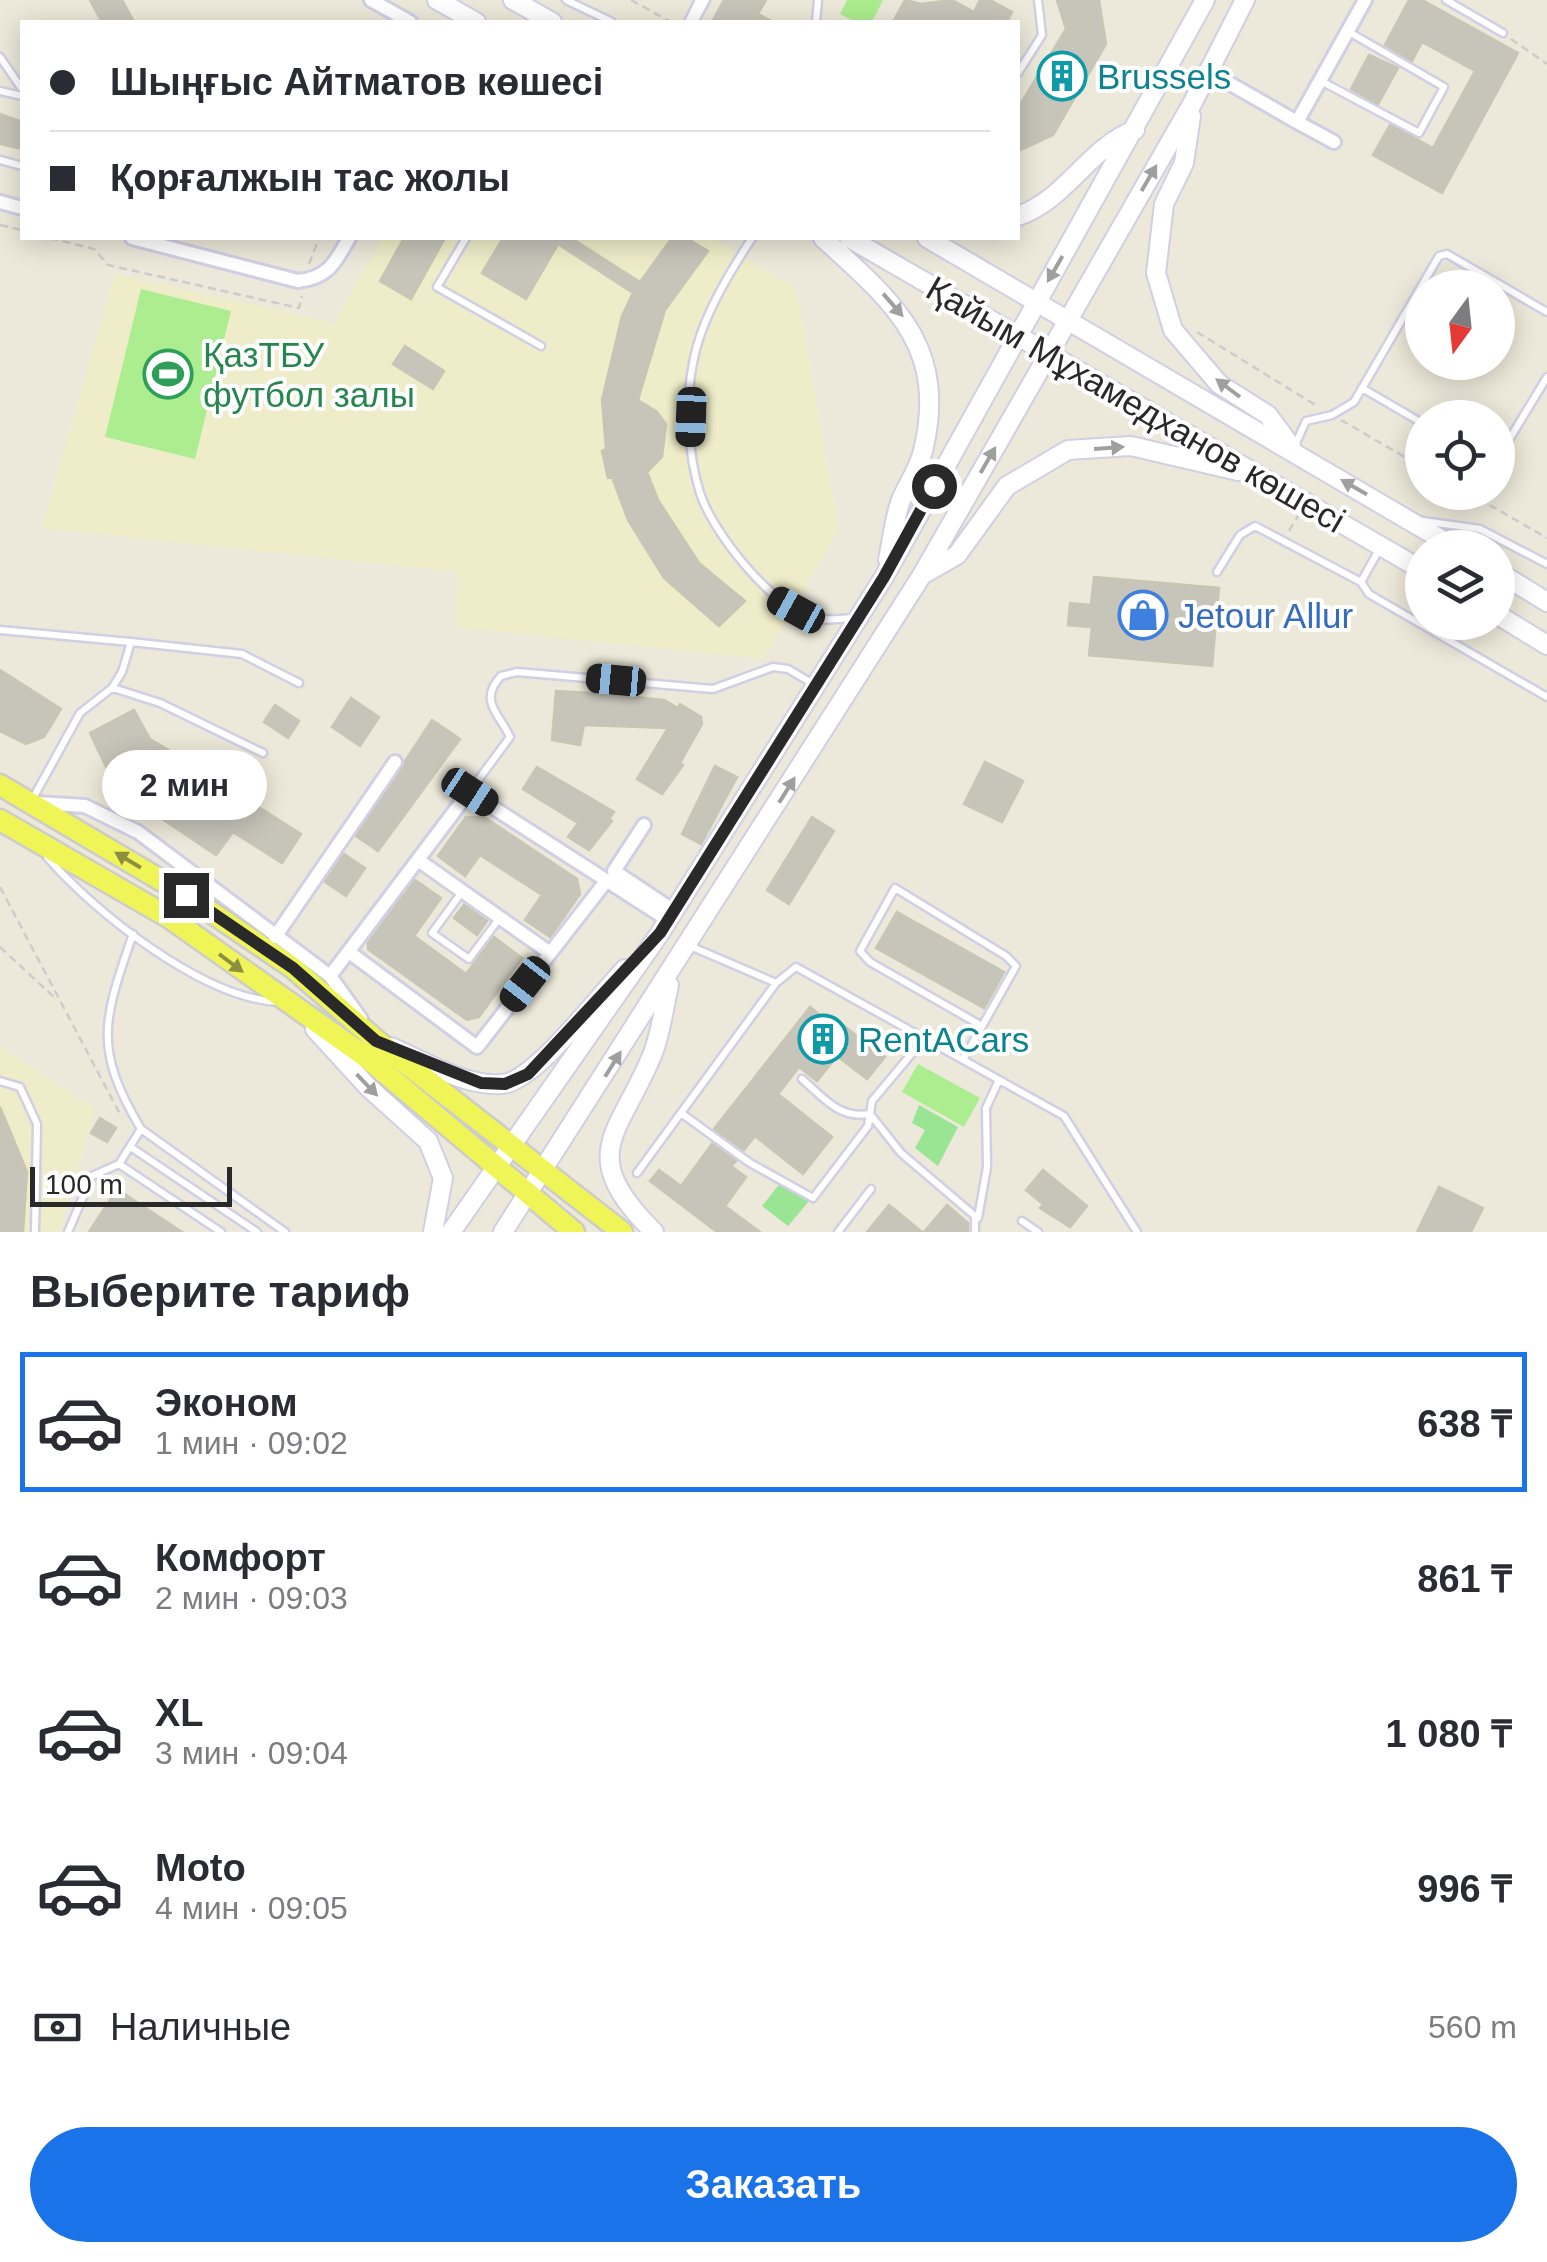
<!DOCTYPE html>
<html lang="ru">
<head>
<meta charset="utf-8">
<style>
	:root { --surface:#fff; --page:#f7f7f7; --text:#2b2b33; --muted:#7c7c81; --line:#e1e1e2; --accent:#1a73e8 }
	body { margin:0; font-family:Arial,sans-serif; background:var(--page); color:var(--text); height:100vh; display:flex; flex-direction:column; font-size:38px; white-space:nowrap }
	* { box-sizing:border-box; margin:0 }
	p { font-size:32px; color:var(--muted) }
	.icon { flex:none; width:55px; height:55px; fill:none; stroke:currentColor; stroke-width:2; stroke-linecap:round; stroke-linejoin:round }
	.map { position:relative; height:1232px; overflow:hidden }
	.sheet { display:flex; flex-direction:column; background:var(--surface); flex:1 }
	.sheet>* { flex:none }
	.top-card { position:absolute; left:20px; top:20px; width:1000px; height:220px; border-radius:0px; box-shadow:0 5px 25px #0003; display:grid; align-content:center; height:220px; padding:0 30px; background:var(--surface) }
	.needle { width:65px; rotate:195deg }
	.buttons { position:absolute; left:1405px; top:270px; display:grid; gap:20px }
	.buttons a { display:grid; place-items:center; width:110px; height:110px; border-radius:50%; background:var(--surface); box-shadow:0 5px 25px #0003; font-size:50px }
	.scale { position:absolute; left:30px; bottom:25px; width:202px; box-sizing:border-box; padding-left:10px; border:5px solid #292929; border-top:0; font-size:28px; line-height:35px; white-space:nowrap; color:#292929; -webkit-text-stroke:8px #fff; paint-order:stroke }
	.end { position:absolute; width:45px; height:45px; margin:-22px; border:12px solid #292929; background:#fff; box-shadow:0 0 0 5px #fff }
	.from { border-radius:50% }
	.bubble { position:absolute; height:70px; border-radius:35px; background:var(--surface); box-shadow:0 5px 25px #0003; font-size:32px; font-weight:700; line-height:70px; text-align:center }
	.car { position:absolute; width:30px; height:60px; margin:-30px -15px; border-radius:12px; box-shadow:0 0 8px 2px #0007; background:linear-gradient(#222 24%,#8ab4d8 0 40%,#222 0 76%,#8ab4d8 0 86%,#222 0) }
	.top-card b { display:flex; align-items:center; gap:35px; height:95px; font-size:38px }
	.top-card b+b { border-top:2px solid var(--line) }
	.top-card i { width:25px; height:25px; background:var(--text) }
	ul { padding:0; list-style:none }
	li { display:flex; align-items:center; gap:30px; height:140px; margin:0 20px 15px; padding:0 10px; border:5px solid transparent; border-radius:0px }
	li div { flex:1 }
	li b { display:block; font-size:38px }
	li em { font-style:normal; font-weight:700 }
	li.selected { border-color:var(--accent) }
	li>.icon { width:90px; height:90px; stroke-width:1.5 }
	h2 { padding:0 30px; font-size:45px; line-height:120px }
	.pay { display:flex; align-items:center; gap:25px; height:110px; padding:0 30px; font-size:38px }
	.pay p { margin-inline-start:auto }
	.action { display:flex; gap:20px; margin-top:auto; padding:20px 30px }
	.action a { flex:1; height:115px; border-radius:60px; background:var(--accent); color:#fff; font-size:40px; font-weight:700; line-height:115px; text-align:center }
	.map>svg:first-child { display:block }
	.education { fill:#efedc9 }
	.green { fill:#9ae594 }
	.pitch { fill:#aced8f }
	.building { fill:#c7c5ba; stroke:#c7c6b4; stroke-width:2.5 }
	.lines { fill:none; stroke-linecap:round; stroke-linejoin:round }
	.service-casing { stroke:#d1cfe3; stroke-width:11 }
	.minor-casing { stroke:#d1cfe3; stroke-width:18 }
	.secondary-casing { stroke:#d1cfe3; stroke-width:22 }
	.primary-casing { stroke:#ccc; stroke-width:25 }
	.path { stroke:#ccc; stroke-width:2.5; stroke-dasharray:8 5; stroke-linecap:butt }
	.service { stroke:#fff; stroke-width:6 }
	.minor { stroke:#fff; stroke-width:12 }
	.secondary { stroke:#fff; stroke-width:18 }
	.primary { stroke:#eff556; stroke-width:20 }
	.oneway { fill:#9f9f9f }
	.oneway2 { fill:#8c8f40 }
	.route { stroke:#292929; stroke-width:12 }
	.labels { text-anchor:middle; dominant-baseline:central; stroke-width:8; stroke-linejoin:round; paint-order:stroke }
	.culture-label { font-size:35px; fill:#0d838f; stroke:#fff; text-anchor:start }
	.leisure-label { font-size:35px; fill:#27864d; stroke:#fff; text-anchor:start }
	.street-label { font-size:35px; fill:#292929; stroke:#fff }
	.shop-label { font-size:35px; fill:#366cbe; stroke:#fff; text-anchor:start }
</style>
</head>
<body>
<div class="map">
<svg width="1547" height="1232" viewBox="0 0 1547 1232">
	<rect width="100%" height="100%" fill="#ece9da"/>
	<!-- education -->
	<path class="education" d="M382 238H713L796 289 839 530 763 659 455 627 458 572 42 528 115 274 334 323Z
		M0 1046 95 1109 59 1232H0Z"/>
	<!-- green -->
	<path class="green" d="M919 1105 958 1127 938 1166 915 1148 925 1130 912 1123Z
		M782 1181 810 1200 788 1226 762 1206Z"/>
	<!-- pitch -->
	<path class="pitch" d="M847 0H883L872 22H856L840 14Z
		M141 289 231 311 195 459 105 437Z
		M918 1064 980 1098 964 1127 902 1092Z"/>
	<!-- building -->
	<path class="building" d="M90 0H122L134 22H102Z
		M724 0H766L758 14 773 22H712Z
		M905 0 921 4 952 0 974 12 980 0H990L1012 12 1007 22H893Z
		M1057 0H1099L1106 44 1053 135 1018 151V108L1066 29Z
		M1409 0H1422L1518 53 1442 193 1373 155 1390 125 1433 148 1475 71 1422 42 1412 61 1385 45Z
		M1369 55 1398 68 1378 104 1351 89Z
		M0 114 22 122V149L0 144Z
		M404 238H445L411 299 380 281Z
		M503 238H571L640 282 672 238H686L708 251 665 310 638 400 657 412 666 424 662 457 647 472 658 500 699 563 745 601 719 626 664 578 628 520 612 477 608 478 602 451 606 449 602 400 622 316 633 293 558 244 526 299 482 273Z
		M405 346 444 371 433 389 393 364Z
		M1094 577 1219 588 1212 666 1089 655 1092 627 1068 625 1070 603 1091 605Z
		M0 670 61 709 44 737 26 744 0 731Z
		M615 688 635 690V697L664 700 678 708 680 704 701 717 702 724 680 763 683 765 662 794 637 779 668 728 584 725 580 745 552 740 556 691 614 694Z
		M351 698 379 717 360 746 332 727Z
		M275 705 299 721 288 738 264 722Z
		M134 710 150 739 204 771 213 757 232 769 223 784 301 834 282 863 233 832 216 855 116 788 90 733Z
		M432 720 460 739 378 851 356 836Z
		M985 762 1023 781 1002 822 964 804Z
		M715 766 737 777 701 844 682 834Z
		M537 767 614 812 609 819 612 821 589 850 568 837 578 823 523 789Z
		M466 817H484L577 879 580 894 550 937 525 920 542 895 480 855 465 876 438 856Z
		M812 817 834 831 789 904 767 890Z
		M344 854 365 868 346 896 325 882Z
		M415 880 441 898 414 936 466 974 494 937 522 958 479 1017 467 1020 368 949V943Z
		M464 905 487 921 477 935 454 918Z
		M897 912 1004 972 984 1008 876 948Z
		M810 1007 836 1028 840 1023 885 1057 867 1079 837 1056 817 1081 799 1067 778 1094 832 1137 803 1174 755 1136 744 1150 714 1129Z
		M0 1107 27 1172 23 1232H0Z
		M100 1118 116 1128 107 1142 91 1133Z
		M712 1144 736 1161 731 1166 746 1177 725 1206 760 1232H717L650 1181 659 1170 681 1186Z
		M1043 1170 1087 1206 1070 1227 1040 1208 1043 1204 1026 1190Z
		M1439 1187 1483 1208 1471 1232H1417Z
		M117 1189 182 1232H89Z
		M889 1205 922 1232H867Z
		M947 1205 968 1223V1232H924Z"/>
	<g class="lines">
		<!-- service casing -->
		<g class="service-casing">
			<path id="service" d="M566 0 612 22
				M1446 0 1503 33
				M688 22 699 0
				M694 22 706 0
				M816 22 818 0
				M0 57 22 89
				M1018 73 1042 35 1038 0
				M1321 81 1419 133 1444 87 1349 32
				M0 91 22 96
				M0 160 22 166
				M466 238 437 287 541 346
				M752 238C728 275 701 319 693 363 685 402 688 455 700 493 713 533 770 604 810 617 823 622 842 618 856 618
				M1362 388 1422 423
				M1296 443 1306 421 1332 415 1354 402 1439 256 1447 254 1547 312
				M1498 458 1547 377
				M1423 521 1480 529 1547 564
				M1380 548 1361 582 1369 594 1547 697
				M1217 572 1240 535 1255 526 1361 582
				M0 630 131 642 122 672 112 688 80 713 32 800
				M131 642 242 654 299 683
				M113 688 160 703 263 753
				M470 791 510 737C499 713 478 701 501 676L517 672 713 689 773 667 788 669 815 685
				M47 857C95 913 203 998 278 1002
				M462 892 432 933 469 959 499 919
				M690 946 776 983 796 967 1064 1116 1137 1232
				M963 1060 1016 966 1006 956 895 888 860 951 870 962 982 1026
				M802 1079C824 1098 839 1119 870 1114L901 1153 975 1216V1232
				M0 1081 20 1087 37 1124 35 1232
				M681 1113 750 1163 813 1198 868 1126 872 1101 924 1039
				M141 1129 285 1232
				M132 1148 257 1232
				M119 1164 221 1232
				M637 1173 776 983
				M978 1218 987 1167 986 1108 999 1080
				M1022 1221 1038 1232
				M68 1232 92 1176 119 1164 141 1129C93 1048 103 1021 133 934
				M838 1232 871 1189"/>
		</g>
		<!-- minor casing -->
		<g class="minor-casing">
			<path id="minor" d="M371 0 410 22
				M1206 70 1297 122 1365 0
				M1297 122 1334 142
				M0 202 22 208
				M132 238 298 281C328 278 335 263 349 238
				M37 803 85 806 138 832 330 976 361 1019
				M644 825 614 871 674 911
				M418 860 550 953
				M275 937 395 762
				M349 952 477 1047 607 880
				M330 976 469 792 668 920"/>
		</g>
		<!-- secondary casing -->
		<g class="secondary-casing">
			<path id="secondary" d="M437 0 476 22
				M513 0 552 22
				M1191 116 1184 163 1164 204 1156 273 1173 330 1219 384 1268 415 1291 446
				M1018 216C1066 200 1089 147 1135 130
				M823 238C894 303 948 346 923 451 919 468 908 484 901 500 894 519 892 541 888 560
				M849 238 1422 570
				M927 238 1456 548
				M1498 572 1547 602
				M922 575 957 555 1007 486 1068 450 1131 446 1238 471
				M1498 615 1547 645
				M315 1029 368 1087 428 1141 443 1178 433 1232
				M391 1047C424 1061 465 1087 502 1084 535 1082 599 995 625 969
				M451 1232 660 933 884 577 1205 0
				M503 1232 922 575 1192 104 1245 0
				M654 1232C574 1153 620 1135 653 1053 661 1032 664 1007 669 985"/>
		</g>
		<!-- primary casing -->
		<g class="primary-casing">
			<path id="primary" d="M0 785 186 895 293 968 377 1041 622 1232
				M0 820 170 918 366 1057 574 1232"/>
		</g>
		<!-- path -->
		<path class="path" d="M631 0 671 22
			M1511 39 1547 64
			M0 225 22 230
			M50 238 94 249 108 265 299 308 302 296
			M309 264 319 238
			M1197 332 1317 406
			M1341 420 1422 467
			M1467 492 1547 538
			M1289 531 1298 516
			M0 887 120 1114
			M0 947 56 999"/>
		<!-- service -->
		<use href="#service" class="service"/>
		<!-- minor -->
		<use href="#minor" class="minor"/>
		<!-- secondary -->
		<use href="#secondary" class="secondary"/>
		<!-- primary -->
		<use href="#primary" class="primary"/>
	</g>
	<!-- one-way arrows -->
	<defs><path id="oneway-solid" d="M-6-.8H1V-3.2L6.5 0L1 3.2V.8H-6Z" transform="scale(2.5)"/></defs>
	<g class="oneway">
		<use href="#oneway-solid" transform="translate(1149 178) rotate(-60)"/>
		<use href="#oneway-solid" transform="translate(1055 269) rotate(120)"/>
		<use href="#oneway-solid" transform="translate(893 305) rotate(49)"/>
		<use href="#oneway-solid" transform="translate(1228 388) rotate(-143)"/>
		<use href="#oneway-solid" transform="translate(1109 448) rotate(-4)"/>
		<use href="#oneway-solid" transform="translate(988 460) rotate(-60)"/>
		<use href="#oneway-solid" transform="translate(1354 487) rotate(-150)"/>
		<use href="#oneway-solid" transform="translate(787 790) rotate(-58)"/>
		<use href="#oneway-solid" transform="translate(613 1064) rotate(-58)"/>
		<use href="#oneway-solid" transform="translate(367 1085) rotate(46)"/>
	</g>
	<g class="oneway2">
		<use href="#oneway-solid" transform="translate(128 860) rotate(-149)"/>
		<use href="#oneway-solid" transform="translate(231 963) rotate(37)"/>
	</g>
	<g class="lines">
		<!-- route -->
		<path class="route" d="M186 895 293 968 376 1041 481 1083 505 1084 528 1074 660 933 884 577 934 486"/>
	</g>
	<!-- icons -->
	<defs>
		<g id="building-ring" transform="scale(2.5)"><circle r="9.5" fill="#fff" stroke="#0f9aa8" stroke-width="1.5"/><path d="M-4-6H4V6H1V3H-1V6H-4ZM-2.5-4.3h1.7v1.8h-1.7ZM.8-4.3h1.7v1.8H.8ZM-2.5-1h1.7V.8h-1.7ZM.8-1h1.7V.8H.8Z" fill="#0f9aa8"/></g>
		<g id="stadium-ring" transform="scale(2.5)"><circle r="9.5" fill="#fff" stroke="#2e9e5b" stroke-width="1.5"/><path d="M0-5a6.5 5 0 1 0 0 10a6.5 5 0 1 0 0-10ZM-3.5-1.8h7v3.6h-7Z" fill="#2e9e5b"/></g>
		<g id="shop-ring" transform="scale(2.5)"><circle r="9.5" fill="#fff" stroke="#3f7fe0" stroke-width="1.5"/><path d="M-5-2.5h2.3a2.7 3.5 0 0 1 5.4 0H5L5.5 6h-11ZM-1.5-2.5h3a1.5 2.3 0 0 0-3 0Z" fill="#3f7fe0"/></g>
	</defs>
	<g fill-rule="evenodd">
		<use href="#building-ring" x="1062" y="76"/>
		<use href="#stadium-ring" x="168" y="374"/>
		<use href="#shop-ring" x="1143" y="615"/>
		<use href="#building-ring" x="823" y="1039"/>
	</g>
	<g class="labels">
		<!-- culture labels -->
		<g class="culture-label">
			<text x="1097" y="76">Brussels</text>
			<text x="858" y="1039">RentACars</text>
		</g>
		<!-- leisure labels -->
		<g class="leisure-label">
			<text x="203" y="354">ҚазТБУ<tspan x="203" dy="40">футбол залы</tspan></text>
		</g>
		<!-- street labels -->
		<g class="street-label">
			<text transform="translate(1136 404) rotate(30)">Қайым Мұхамедханов көшесі</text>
		</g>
		<!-- shop labels -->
		<g class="shop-label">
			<text x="1178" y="615">Jetour Allur</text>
		</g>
	</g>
</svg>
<div class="buttons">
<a><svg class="needle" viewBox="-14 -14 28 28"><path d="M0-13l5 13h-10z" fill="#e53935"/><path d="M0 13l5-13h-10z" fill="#7c7c81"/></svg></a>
<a><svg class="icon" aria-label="locate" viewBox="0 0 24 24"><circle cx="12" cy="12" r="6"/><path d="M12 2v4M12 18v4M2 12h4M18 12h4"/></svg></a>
<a><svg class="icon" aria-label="layers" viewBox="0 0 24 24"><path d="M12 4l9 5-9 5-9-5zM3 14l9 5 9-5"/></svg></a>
</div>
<div class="scale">100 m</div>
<i class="end from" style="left:934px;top:486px"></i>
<i class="end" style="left:186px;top:895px"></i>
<div class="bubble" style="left:102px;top:750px;width:165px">2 мин</div>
<i class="car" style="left:691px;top:417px;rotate:182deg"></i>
<i class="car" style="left:796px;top:610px;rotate:299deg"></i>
<i class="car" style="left:616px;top:680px;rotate:275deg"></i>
<i class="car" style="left:470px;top:792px;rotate:123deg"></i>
<i class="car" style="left:525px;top:984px;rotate:218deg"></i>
<div class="top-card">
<b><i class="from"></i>Шыңғыс Айтматов көшесі</b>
<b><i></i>Қорғалжын тас жолы</b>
</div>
</div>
<section class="sheet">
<h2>Выберите тариф</h2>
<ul>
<li class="selected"><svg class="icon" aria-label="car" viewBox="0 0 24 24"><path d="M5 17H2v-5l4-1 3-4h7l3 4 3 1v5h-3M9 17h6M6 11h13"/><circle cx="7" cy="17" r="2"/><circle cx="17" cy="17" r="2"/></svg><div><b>Эконом</b><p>1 мин · 09:02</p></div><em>638 ₸</em></li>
<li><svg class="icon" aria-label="car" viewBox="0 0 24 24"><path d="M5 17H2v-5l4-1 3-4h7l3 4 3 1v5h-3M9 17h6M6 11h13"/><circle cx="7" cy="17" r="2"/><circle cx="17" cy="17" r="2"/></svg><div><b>Комфорт</b><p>2 мин · 09:03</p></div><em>861 ₸</em></li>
<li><svg class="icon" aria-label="car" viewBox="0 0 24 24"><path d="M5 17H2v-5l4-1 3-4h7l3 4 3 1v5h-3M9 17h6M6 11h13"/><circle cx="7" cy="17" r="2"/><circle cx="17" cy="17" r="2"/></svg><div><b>XL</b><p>3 мин · 09:04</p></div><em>1 080 ₸</em></li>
<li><svg class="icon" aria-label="car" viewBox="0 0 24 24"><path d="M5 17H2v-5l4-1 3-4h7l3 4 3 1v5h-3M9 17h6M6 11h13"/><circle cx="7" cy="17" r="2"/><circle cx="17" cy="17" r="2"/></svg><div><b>Moto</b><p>4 мин · 09:05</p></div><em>996 ₸</em></li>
</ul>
<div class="pay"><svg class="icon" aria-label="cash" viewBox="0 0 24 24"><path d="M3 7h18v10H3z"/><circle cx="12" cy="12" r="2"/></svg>Наличные<p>560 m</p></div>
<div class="action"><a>Заказать</a></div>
</section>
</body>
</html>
